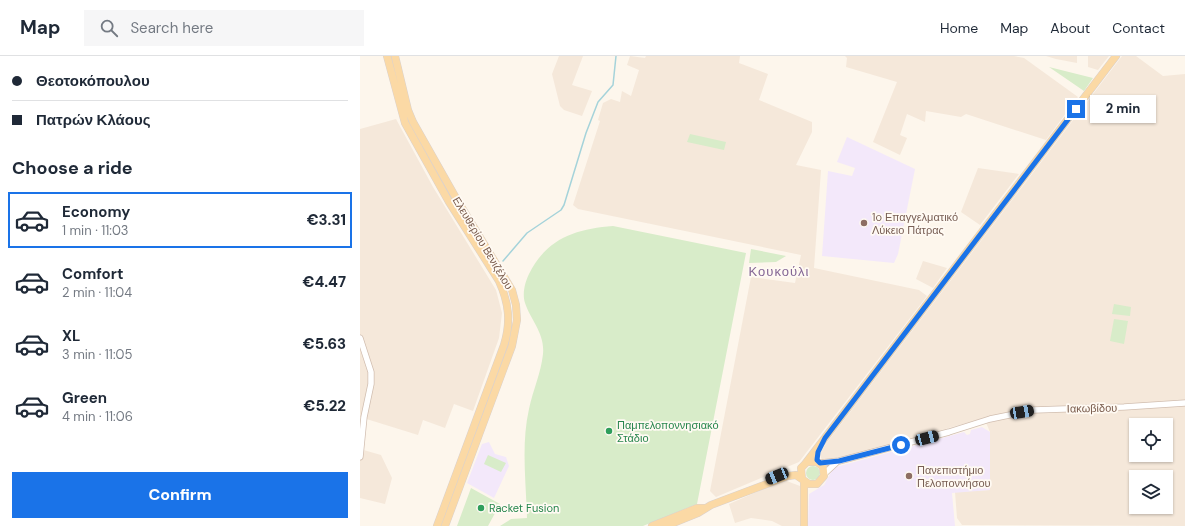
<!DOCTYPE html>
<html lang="en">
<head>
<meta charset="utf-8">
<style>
	:root { --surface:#fff; --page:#f6f6f7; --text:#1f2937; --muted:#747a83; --line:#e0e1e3; --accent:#1a73e8 }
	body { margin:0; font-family:"DM Sans",sans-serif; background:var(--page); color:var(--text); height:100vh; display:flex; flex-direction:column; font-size:15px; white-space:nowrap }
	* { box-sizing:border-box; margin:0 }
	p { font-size:13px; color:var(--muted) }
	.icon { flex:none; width:22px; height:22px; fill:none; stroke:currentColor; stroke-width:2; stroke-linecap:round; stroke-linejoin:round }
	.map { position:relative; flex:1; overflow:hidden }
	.drawer { display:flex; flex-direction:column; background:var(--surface); width:360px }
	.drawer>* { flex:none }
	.top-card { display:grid; align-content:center; height:88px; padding:0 12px; background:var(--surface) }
	.fabs { position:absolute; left:769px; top:362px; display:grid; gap:8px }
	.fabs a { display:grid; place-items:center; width:44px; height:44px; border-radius:0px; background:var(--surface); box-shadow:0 1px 3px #0004; font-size:20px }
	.end { position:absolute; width:18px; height:18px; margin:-9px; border:5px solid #1a73e8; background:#fff; box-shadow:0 0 0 2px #fff }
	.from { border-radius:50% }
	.bubble { position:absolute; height:28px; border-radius:0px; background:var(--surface); box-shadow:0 1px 3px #0004; font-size:13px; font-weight:800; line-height:28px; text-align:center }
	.car { position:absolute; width:12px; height:24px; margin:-12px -6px; border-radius:5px; box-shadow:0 0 3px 1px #0007; background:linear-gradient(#222 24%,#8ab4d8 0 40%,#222 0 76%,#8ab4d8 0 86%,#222 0) }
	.top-card b { display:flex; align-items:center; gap:14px; height:38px; font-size:15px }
	.top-card b+b { border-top:1px solid var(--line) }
	.top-card i { width:10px; height:10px; background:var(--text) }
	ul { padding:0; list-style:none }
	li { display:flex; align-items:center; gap:12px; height:56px; margin:0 8px 6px; padding:0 4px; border:2px solid transparent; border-radius:0px }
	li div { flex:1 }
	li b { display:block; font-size:15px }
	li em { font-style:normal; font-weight:800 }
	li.active { border-color:var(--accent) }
	li>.icon { width:36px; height:36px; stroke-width:1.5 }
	h2 { padding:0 12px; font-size:18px; line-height:48px }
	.primary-button { display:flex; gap:8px; margin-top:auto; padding:8px 12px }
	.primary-button a { flex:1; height:46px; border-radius:0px; background:var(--accent); color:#fff; font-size:16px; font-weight:800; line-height:46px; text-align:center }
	header { display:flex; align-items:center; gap:24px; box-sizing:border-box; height:56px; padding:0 20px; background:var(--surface); border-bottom:1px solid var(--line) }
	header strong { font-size:19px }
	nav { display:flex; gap:22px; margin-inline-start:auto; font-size:14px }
	.search { width:280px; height:36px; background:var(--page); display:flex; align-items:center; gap:10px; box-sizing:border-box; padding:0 14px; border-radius:0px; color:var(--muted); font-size:15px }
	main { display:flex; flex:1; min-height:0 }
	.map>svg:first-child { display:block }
	.residential { fill:#f5e8da; fill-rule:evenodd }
	.education { fill:#f3e8fa }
	.green { fill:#d8ecc9 }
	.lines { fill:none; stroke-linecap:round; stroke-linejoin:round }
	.stream { stroke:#a5d3da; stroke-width:1.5 }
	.minor-casing { stroke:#d1beb0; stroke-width:7 }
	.major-casing { stroke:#dad1cd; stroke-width:8 }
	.minor { stroke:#fff; stroke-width:5.5 }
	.major { stroke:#fbd9a5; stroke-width:7 }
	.route { stroke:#1a73e8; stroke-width:5 }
	.education-dot { fill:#8d6e63; stroke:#fffaf3; stroke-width:1.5 }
	.leisure-dot { fill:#2e9e5b; stroke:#fffaf3; stroke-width:1.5 }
	.labels { text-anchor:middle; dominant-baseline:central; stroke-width:3.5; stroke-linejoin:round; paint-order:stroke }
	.education-label { font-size:11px; fill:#785e54; stroke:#fffaf3; text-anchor:start }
	.street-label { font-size:11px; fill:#7a5c4d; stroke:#fffaf3 }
	.leisure-label { font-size:11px; fill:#27864d; stroke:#fffaf3; text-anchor:start }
	.quarter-label { font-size:13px; letter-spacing:1px; fill:#846695; stroke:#fffaf3 }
</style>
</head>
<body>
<header>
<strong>Map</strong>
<div class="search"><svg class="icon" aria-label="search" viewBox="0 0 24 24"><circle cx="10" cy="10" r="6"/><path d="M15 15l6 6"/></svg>Search here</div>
<nav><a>Home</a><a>Map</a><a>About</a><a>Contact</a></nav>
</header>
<main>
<section class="drawer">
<div class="top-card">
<b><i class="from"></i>Θεοτοκόπουλου</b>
<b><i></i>Πατρών Κλάους</b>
</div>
<h2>Choose a ride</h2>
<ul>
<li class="active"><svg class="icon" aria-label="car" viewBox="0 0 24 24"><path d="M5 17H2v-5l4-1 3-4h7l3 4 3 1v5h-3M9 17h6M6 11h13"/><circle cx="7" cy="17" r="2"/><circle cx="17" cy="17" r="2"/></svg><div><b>Economy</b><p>1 min · 11:03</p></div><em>€3.31</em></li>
<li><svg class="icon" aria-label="car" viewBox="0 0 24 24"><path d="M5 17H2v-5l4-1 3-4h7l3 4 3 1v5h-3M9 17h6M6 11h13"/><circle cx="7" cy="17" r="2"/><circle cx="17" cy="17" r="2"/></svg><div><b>Comfort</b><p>2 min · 11:04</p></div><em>€4.47</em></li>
<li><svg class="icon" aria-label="car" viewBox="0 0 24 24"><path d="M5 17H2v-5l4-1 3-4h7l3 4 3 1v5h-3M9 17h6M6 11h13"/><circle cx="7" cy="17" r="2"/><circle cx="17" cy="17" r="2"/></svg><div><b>XL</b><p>3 min · 11:05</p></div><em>€5.63</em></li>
<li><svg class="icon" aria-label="car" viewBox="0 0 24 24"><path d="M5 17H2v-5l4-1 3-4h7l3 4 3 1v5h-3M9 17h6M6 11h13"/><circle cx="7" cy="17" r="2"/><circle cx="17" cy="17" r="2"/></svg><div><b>Green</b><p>4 min · 11:06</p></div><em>€5.22</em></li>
</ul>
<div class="primary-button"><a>Confirm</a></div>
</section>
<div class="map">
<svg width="825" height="470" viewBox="0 0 825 470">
	<rect width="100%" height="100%" fill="#fdf6ec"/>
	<!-- residential -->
	<path class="residential" d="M199 0H223L212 29 232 35 222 60 204 54 200 50 192 18Z
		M270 0 285 2 286 0H380L379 7 408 18 399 44 452 66V76L436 109 461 114 454 212 559 234 567 240 439 406 356 441 350 435 391 221 435 227 441 199 218 153 213 149 240 65 238 64 243 47 251 43 260 46 262 35 271 40 279 14 267 9Z
		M485 0H654L664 2 718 41 686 84 606 58 601 61 566 55 565 66 547 58 540 79 547 82 540 99 513 86 537 26 486 11 487 2Z
		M686 0H717V7L696 3Z
		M728 0H749L738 14 728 11Z
		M762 0H776L803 20 825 18V470L602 469 597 462 595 436 630 434V376L624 362 479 403 462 404 459 397ZM776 369H806V399H776ZM776 421H806V451H776Z
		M36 63 73 131 136 234 142 257 139 282 113 355 94 348 85 372 63 364 58 379 0 361V73Z
		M618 112 659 118 620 169 601 156Z
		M563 205 587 212 573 232 556 223Z
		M0 393 21 399 32 422 25 448 0 442Z
		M424 424 440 430 441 470H422L412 465 391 462 375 467 369 448Z"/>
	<!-- education -->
	<path class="education" d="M487 81 555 113 538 198 534 207 462 200 468 115 492 120 495 112 477 106Z
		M622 371 630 376V434L592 437 595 470H448L449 438 464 429 471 416 476 411 604 376 607 379 610 378 611 374Z
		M129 386 135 398 146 401 149 410 134 442 107 427 122 388Z"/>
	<!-- green -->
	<path class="green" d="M689 11 733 22 724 35Z
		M330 78 366 86 364 94 327 86Z
		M253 170 386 197 337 448 283 470H140L151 463 167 462C166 426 161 388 169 353 173 334 181 317 183 298 185 277 171 265 165 247 162 238 165 226 169 218 187 182 216 173 253 170Z
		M391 193 426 200 416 206 389 207Z
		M754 248 771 251 770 260 752 258Z
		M754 263 768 265 764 288 750 285Z
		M128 399 146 407 141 416 124 408Z
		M446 417a7 7 0 1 1 14 0a7 7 0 1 1-14 0Z
		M111 432 140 448 128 470H97Z"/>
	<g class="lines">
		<!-- stream -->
		<path class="stream" d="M143 205 167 177 201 154 204 149 226 77 238 46 253 29 256 0"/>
		<!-- minor casing -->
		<g class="minor-casing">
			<path id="minor" d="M0 282 11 316V328L4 361 0 401
				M460 407 479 405 589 376 630 363 674 354 764 351 825 347
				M464 418 477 406"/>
		</g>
		<!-- major casing -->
		<g class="major-casing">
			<path id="major" d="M27 0 45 67 89 146 139 225C149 247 151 266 144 289L77 470
				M35 0 48 54 53 66 96 142 152 234 156 249 157 264 152 290 85 470
				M445 408 756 0
				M444 425V470
				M292 470 337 452H344
				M306 470 338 457 351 449 428 420 436 419 449 428H457L464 420 463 411 457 406H447L441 412 442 423"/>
		</g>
		<!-- minor -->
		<use href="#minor" class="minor"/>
		<!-- major -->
		<use href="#major" class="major"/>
	</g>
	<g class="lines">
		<!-- route -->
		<path class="route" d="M541 389 479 405 460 407 457 404 458 396 465 382 716 53"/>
	</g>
	<!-- markers -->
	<g class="education-dot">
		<circle cx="504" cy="167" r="4"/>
		<circle cx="549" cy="420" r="4"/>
	</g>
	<g class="leisure-dot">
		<circle cx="249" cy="375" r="4"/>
		<circle cx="121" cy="452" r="4"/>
	</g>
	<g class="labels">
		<!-- education labels -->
		<g class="education-label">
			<text x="512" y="161">1o Επαγγελματικό<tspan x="512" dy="13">Λύκειο Πάτρας</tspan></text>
			<text x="557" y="414">Πανεπιστήμιο<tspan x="557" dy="13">Πελοποννήσου</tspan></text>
		</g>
		<!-- street labels -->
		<g class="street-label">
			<text transform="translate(123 187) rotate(59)">Ελευθερίου Βενιζέλου</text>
			<text transform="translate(732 352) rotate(-1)">Ιακωβίδου</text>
		</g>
		<!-- leisure labels -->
		<g class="leisure-label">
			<text x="257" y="369">Παμπελοποννησιακό<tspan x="257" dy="13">Στάδιο</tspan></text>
			<text x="129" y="452">Racket Fusion</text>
		</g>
		<!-- quarter labels -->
		<g class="quarter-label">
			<text x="419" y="215">Κουκούλι</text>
		</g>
	</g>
</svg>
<div class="fabs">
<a><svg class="icon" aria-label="locate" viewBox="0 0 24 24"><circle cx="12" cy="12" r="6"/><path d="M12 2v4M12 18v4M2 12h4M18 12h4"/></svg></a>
<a><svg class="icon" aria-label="layers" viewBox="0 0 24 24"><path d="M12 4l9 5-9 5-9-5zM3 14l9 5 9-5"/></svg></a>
</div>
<i class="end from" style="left:541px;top:389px"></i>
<i class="end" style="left:716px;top:53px"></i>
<div class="bubble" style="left:730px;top:39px;width:66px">2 min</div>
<i class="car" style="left:662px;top:356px;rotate:80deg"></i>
<i class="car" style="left:567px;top:382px;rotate:75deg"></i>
<i class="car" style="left:417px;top:420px;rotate:248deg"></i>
</div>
</main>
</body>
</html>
